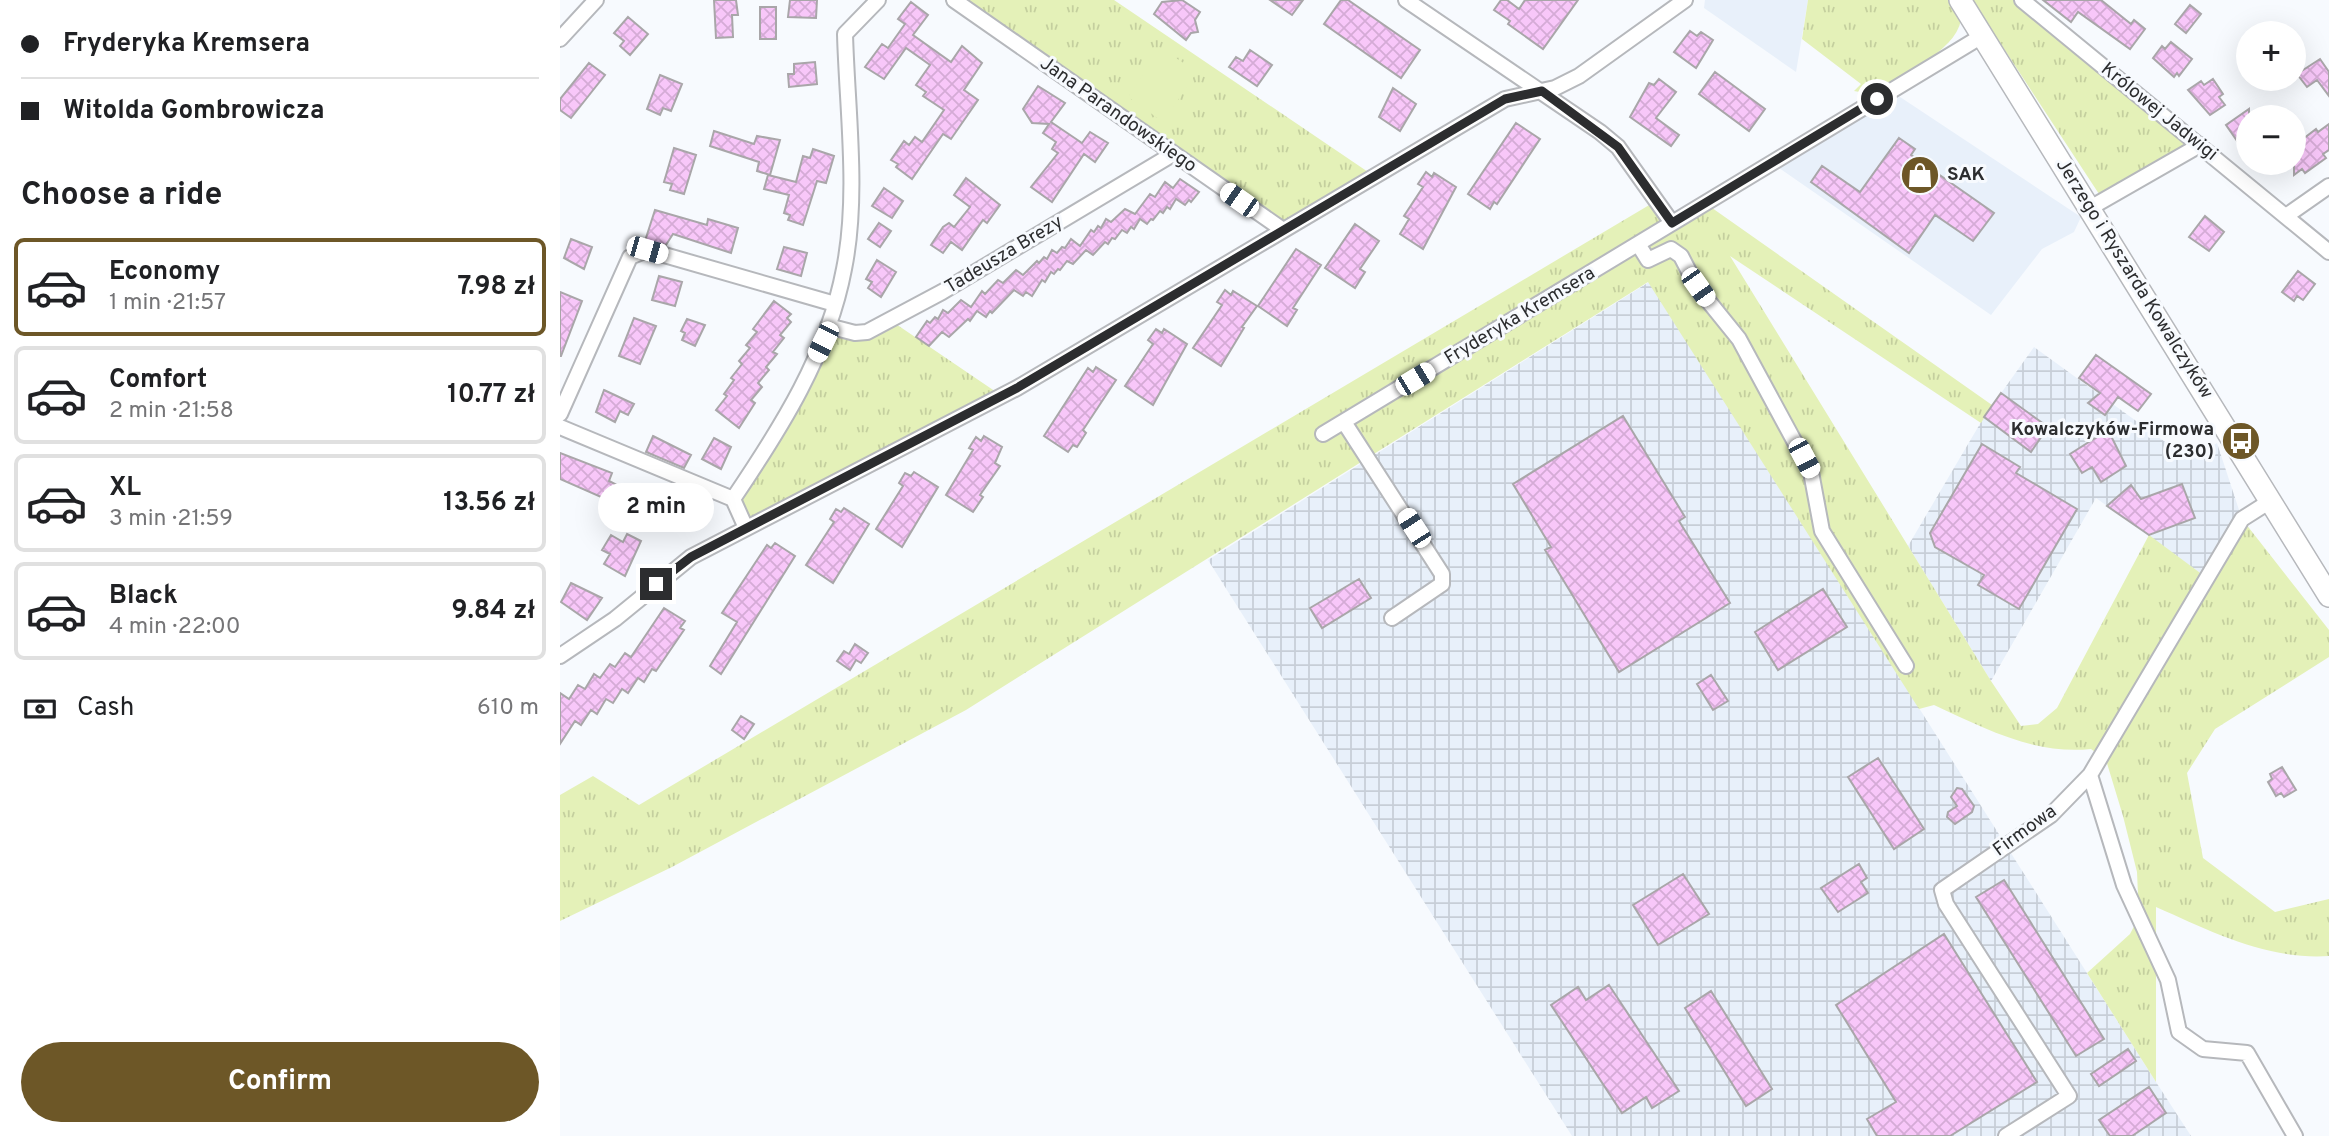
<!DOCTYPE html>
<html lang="en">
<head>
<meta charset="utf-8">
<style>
	:root { --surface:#fff; --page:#f6f6f6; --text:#202124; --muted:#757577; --line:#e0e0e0; --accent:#6d5727 }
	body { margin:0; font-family:Overpass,sans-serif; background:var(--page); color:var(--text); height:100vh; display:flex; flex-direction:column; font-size:26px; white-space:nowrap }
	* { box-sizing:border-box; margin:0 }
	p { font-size:23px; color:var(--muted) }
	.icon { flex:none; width:38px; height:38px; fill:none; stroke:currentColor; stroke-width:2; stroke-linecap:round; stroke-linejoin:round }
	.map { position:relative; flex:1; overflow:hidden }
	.drawer { display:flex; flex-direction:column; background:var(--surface); width:560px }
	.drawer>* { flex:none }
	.hud { display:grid; align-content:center; height:154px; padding:0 21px; background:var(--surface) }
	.fabs { position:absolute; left:1676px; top:21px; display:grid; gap:14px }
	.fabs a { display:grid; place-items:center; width:70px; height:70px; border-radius:50%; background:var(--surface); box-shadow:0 7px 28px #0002; font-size:35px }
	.end { position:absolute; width:32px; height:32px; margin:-16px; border:9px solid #2c2d2f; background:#fff; box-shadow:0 0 0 4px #fff }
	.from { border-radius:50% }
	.bubble { position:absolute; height:49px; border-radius:24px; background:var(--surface); box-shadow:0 7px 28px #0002; font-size:23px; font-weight:700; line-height:49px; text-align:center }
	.car { position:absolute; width:21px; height:42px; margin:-21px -10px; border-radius:9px; box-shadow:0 0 5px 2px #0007; background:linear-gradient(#fff 24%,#345 0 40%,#fff 0 76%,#345 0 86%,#fff 0) }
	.hud b { display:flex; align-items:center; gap:24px; height:66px; font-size:26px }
	.hud b+b { border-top:2px solid var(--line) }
	.hud i { width:18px; height:18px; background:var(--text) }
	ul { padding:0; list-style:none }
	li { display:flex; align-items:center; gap:21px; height:98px; margin:0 14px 10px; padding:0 7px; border:4px solid var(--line); border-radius:10px }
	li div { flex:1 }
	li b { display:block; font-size:26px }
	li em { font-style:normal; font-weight:700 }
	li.on { border-color:var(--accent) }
	li>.icon { width:63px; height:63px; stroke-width:1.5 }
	h2 { padding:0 21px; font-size:32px; line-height:84px }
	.pay { display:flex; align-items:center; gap:18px; height:77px; padding:0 21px; font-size:26px }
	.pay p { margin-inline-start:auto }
	.cta { display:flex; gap:14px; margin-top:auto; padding:14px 21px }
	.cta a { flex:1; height:80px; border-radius:42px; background:var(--accent); color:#fff; font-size:28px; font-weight:700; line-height:80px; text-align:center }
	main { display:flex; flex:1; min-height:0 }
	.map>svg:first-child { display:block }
	.built { fill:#e8f0fa }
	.industrial { fill:url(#industrial-grid) }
	.grass { fill:url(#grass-tufts) }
	.pitch { fill:#e4f1b8 }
	.building { fill:url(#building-cross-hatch); stroke:#a9a6a9; stroke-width:2 }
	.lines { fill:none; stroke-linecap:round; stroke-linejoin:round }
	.minor-casing { stroke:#b6b8bc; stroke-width:18 }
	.secondary-casing { stroke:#b6b8bc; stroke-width:24 }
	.minor { stroke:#fff; stroke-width:14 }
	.secondary { stroke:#fff; stroke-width:21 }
	.route { stroke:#2c2d2f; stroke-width:9 }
	.labels { text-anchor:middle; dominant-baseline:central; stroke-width:6; stroke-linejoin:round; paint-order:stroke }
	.street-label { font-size:19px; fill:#2c2d2f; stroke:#f7fafe }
	.poi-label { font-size:19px; font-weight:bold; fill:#2c2d2f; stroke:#f7fafe; text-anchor:start }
</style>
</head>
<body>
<main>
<section class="drawer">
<div class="hud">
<b><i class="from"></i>Fryderyka Kremsera</b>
<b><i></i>Witolda Gombrowicza</b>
</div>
<h2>Choose a ride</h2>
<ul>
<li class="on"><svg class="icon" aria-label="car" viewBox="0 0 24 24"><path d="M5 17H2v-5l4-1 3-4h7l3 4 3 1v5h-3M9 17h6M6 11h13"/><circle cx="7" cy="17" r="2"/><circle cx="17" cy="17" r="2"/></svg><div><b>Economy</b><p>1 min · 21:57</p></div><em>7.98 zł</em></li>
<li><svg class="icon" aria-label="car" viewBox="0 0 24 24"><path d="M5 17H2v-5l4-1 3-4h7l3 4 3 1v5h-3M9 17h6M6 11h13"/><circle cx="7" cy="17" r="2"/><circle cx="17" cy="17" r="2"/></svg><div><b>Comfort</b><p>2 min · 21:58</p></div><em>10.77 zł</em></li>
<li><svg class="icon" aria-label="car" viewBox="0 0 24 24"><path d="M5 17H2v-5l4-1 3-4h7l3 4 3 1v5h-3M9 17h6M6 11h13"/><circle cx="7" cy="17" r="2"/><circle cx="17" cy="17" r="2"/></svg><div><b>XL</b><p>3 min · 21:59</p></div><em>13.56 zł</em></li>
<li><svg class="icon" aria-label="car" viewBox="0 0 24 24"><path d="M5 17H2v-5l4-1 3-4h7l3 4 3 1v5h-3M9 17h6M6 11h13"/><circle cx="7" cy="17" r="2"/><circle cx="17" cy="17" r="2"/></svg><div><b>Black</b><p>4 min · 22:00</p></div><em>9.84 zł</em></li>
</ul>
<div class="pay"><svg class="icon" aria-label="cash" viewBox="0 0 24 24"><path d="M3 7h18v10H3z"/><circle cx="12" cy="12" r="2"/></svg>Cash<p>610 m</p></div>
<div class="cta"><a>Confirm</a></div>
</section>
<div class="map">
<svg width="1769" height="1136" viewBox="0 0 1769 1136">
	<defs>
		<pattern id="industrial-grid" width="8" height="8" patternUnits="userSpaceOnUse" patternTransform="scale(1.75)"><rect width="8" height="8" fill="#e8f0fa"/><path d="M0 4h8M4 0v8" fill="none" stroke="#c7ced7"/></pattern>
		<pattern id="grass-tufts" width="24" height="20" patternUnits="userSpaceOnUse" patternTransform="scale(1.75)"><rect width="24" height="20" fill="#e4f1b8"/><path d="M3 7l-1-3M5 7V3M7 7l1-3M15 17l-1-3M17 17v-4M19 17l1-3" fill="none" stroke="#c4cf9e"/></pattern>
		<pattern id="building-cross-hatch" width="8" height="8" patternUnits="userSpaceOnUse" patternTransform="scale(1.75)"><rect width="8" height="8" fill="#f8c7f9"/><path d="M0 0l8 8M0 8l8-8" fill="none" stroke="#d5abd6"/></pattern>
	</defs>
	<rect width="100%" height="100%" fill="#f7fafe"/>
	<!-- built -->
	<path class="built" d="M1145 0H1248L1236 72 1144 8Z
		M1331 91 1521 217 1514 232 1482 249 1431 315 1212 163Z"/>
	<!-- industrial -->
	<path class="industrial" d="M1089 282 1596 1082 1631 1136H1012L648 560Z
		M1474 347 1630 460 1657 443 1682 519 1647 578 1536 498 1431 681 1348 546 1424 417Z"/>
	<!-- grass -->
	<path class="grass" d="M394 0H554L814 176 723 230Z
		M1248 0H1389L1401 20C1395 53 1337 77 1310 94L1294 91 1301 84 1242 39Z
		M1412 0H1462L1640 145 1539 194Z
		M1096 201 1113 223 1145 203 1432 405 1421 423 1170 256 1431 681 1461 726 1478 724 1497 708 1589 535 1647 578 1682 519 1769 630V657L1655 729 1627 773 1643 858 1715 912 1769 899V956C1706 960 1653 932 1596 907V1082L1527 973 1570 934 1579 917 1577 872 1563 816 1546 760 1531 749C1474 755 1424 728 1374 705L1359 709 1088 282 406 710 112 867 0 921V795L33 776 79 805Z
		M330 320 442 396 186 528 173 499 268 326 294 333Z"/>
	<!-- pitch -->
	<path class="pitch" d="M601 48 637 72 603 122 568 97Z"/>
	<!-- building -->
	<path class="building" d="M154 0H176L178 15H172L173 37 156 38Z
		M230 0H257L256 18 228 17Z
		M622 0 640 12 635 20 638 32 631 33 626 40 594 14 602 2Z
		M710 0H743L732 15Z
		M781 0H788L860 50 841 78 764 24Z
		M941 0H947L959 9 965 0H1018L983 49 948 24 950 21 934 10Z
		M1483 0H1541L1571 24 1574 20 1585 29 1570 49 1518 12 1511 22Z
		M351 2 368 15 353 35 391 62 402 46 422 63 404 90 418 100 391 139 383 134 352 179 336 167 338 164 331 160 344 141 349 145 355 137 362 142 384 110 363 96 366 92 356 85 370 65 346 48 324 79 305 67 322 44 328 48 345 24 338 19Z
		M1630 5 1641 14 1626 33 1615 24Z
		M200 7H216V39H200Z
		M68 17 88 34 70 55 60 46 64 41 54 33Z
		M1130 31 1137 36 1141 32 1153 40 1136 68 1114 52Z
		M1611 42 1632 59 1619 76 1617 73 1614 77 1593 58 1602 46 1605 49Z
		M690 50 712 65 697 86 669 67 676 57 683 61Z
		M1760 59 1769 72V96L1757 80 1747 87 1737 74Z
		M255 62 257 84 229 87 228 74H234V64Z
		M29 63 45 75 11 118 0 110V99Z
		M1155 72 1205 109 1189 131 1139 94Z
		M100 75 122 84 111 111 103 108 100 115 87 109Z
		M1099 79 1116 92 1096 118 1119 135 1111 146 1070 117 1089 83 1094 85Z
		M1653 79 1663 94 1659 97 1665 105 1650 115 1628 90 1641 81 1644 85Z
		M478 86 505 103 491 122 522 143 530 132 548 143 535 162 524 154 492 202 471 187 498 153 492 149 496 142 483 133 489 124 472 123 463 109Z
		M833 88 856 104 840 131 819 117Z
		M1689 109V158L1666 125Z
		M956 123 980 139 937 204 934 202 930 209 908 194Z
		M1769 124V150L1763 154 1766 158 1745 173 1742 169 1734 175V146L1756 129 1758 132Z
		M154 131 194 144 197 136 220 140 210 175 197 171 199 162 150 146Z
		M1339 138 1355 149 1351 155 1434 213 1413 241 1375 215 1349 253 1251 182 1262 166 1300 192Z
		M114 148 136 155 124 194 110 190 112 184 104 182Z
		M253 149 274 156 266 183 257 181 243 225 228 220 230 215 224 213 229 195 204 189 208 175 236 182 243 156 250 158Z
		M866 172 872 177 874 173 896 187 863 249 840 234 849 219 844 216 863 187 858 184Z
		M406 178 440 205 427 223 423 220 402 250 391 242 383 253 371 245 383 227 389 223 394 227 410 207 394 195Z
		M620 179 639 192 631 202 629 200 625 205 616 199 610 209 607 207 603 213 600 211 593 220 591 219 587 224 580 219 574 229 571 227 567 233 562 230 555 239 552 238 548 244 545 242 533 255 526 250 513 264 507 261 500 270 498 269 494 274 491 272 485 282 482 280 472 296 466 292 463 296 454 290 432 313 430 311 426 317 417 311 410 321 408 319 389 337 382 332 369 346 356 337 367 321 370 323 375 317 378 319 383 310 388 313 401 300 411 307 422 291 425 294 438 280 443 283 456 270 463 275 477 261 479 263 484 257 487 259 492 250 497 253 502 247 505 248 511 239 520 246 531 230 534 232 538 226 541 228 546 219 551 222 565 209 575 214 590 194 595 197 605 182 613 188Z
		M324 188 343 201 332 218 312 206Z
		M95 210 147 225 148 219 178 228 171 253 113 234 106 245 85 241Z
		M1645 216 1664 232 1649 251 1629 237Z
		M319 223 331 231 320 247 308 239Z
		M795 224 819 241 800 269 805 272 795 288 765 268Z
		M11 239 32 247 24 269 4 258Z
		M224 247 247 253 241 276 217 269Z
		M736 249 761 265 733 308 737 310 727 326 698 306Z
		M317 260 336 272 321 297 308 288 312 282 306 279Z
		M1738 271 1755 284 1743 300 1737 296 1734 301 1722 292Z
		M99 276 122 282 115 306 92 300Z
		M665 290 671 295 673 291 697 306 682 327 684 328 661 366 633 348 662 305 657 302Z
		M0 292 22 301 1 356H0Z
		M214 301 231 314 227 318 231 322 220 335 224 338 213 352 217 354 206 367 209 370 198 383 202 387 191 400 195 403 179 428 156 410 167 396 164 394 174 380 171 378 182 364 179 361 190 348 186 345 197 332 193 329Z
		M74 318 96 326 80 364 59 356Z
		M127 319 145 325 135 346 122 340 125 333 121 331Z
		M596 329 602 333 604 329 627 344 593 405 565 386 593 344 588 340Z
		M1536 355 1591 394 1578 411 1558 397 1545 415 1528 403 1540 393 1519 378Z
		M536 367 556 380 523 430 526 433 517 447 513 445 508 452 484 436 528 368 533 372Z
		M44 390 74 404 68 415 60 411 55 422 36 412Z
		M1441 393 1488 427 1471 452 1424 417Z
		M1063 416 1125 517 1119 521 1170 603 1059 672 985 550 991 547 953 484Z
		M1548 430 1566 466 1541 482 1532 467 1522 473 1510 454Z
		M93 436 131 455 124 468 86 452Z
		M424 436 442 447 435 463 440 466 420 495 423 497 413 512 386 495 413 450 409 448 416 437 421 441Z
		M154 438 171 447 161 469 142 459Z
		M1422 444 1460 467 1456 473 1517 509 1459 609 1418 585 1424 575 1375 547 1370 533Z
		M0 453 52 473 49 481 74 494 66 508 0 479Z
		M354 472 378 487 342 547 316 529 343 486 339 483 345 473 351 476Z
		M1622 484 1635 518 1589 535 1547 506 1571 485 1581 499Z
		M108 489 122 496 119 501 125 504 115 522 85 510 93 493 104 499Z
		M284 508 309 524 273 583 246 565 274 522 270 519 276 509 281 512Z
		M67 534 81 541 65 576 44 564 50 554 42 550 51 535 63 542Z
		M215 543 235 556 161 674 150 666 177 622 162 613 207 545 211 548Z
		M799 579 811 598 762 628 750 608Z
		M11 583 42 598 27 620 1 602Z
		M1263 589 1287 627 1218 670 1195 632Z
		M104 608 125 621 120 628 124 630 96 671 92 669 84 682 78 678 68 693 62 689 53 703 46 699 37 714 31 710 21 725 15 721 0 744V693L9 699 18 685 25 689 34 674 40 678 50 664 55 667 65 653 71 657Z
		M295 644 308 653 301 663 296 660 290 670 277 661 284 651 289 654Z
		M1151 675 1168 701 1153 710 1137 684Z
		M181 716 194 724 184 739 172 730Z
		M1318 758 1364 829 1334 849 1288 777Z
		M1722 767 1736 790 1724 797 1721 793 1716 796 1708 782 1712 779 1710 774Z
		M1397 788 1402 789 1414 806 1412 812 1395 824 1387 817 1388 812 1397 806 1391 797Z
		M1299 864 1307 878 1301 882 1308 893 1278 912 1261 888Z
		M1123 874 1149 914 1098 945 1073 905Z
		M1444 880 1544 1039 1516 1056 1416 897Z
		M1384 934 1477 1082 1390 1136H1317L1307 1119 1336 1102 1276 1005Z
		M1049 985 1119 1091 1092 1108 1086 1097 1062 1113 991 1005 1018 987 1026 1000Z
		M1151 991 1212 1089 1186 1106 1125 1008Z
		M1568 1049 1576 1061 1539 1086 1531 1074Z
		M1589 1087 1606 1113 1572 1136H1550L1539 1120Z"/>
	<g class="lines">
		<!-- minor casing -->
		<g class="minor-casing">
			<path id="minor" d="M394 0 723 230
				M846 0 1040 132 1058 147 1112 223
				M1462 0 1769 252
				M0 39 36 0
				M1530 208 1640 145
				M1726 216 1769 186
				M1078 244 1088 260 1111 249 1121 256 1137 287 1179 339 1251 472 1262 531 1346 666
				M268 326 295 333 307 332 382 292 613 154
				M0 414 70 257 87 250 275 304
				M784 422 882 574V584L832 618
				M0 427 173 499
				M763 434 1422 36
				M186 528 173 499C221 428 268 354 284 269 299 195 287 109 285 34L318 0
				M0 656 55 619 131 557 457 388 945 99 995 88 1019 76 1125 0
				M1530 775 1564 885 1608 980 1619 1032 1643 1049 1687 1053 1735 1136
				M1446 1136 1509 1096 1386 904 1382 890 1491 815 1530 775 1682 519 1712 500"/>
		</g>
		<!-- secondary casing -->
		<g class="secondary-casing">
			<path id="secondary" d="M1400 0 1769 596"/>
		</g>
		<!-- minor -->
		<use href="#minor" class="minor"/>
		<!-- secondary -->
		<use href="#secondary" class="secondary"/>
	</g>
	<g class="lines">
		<!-- route -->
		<path class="route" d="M96 584 131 557 457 388 945 99 982 91 1058 147 1112 223 1317 99"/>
	</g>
	<!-- icons -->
	<defs>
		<g id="shop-disc" transform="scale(2.0125)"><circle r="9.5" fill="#6d5727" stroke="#f7fafe"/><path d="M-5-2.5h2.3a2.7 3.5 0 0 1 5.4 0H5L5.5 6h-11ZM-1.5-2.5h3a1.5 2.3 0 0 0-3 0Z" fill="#fff"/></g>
		<g id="bus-disc" transform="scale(2.0125)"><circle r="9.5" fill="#6d5727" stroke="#f7fafe"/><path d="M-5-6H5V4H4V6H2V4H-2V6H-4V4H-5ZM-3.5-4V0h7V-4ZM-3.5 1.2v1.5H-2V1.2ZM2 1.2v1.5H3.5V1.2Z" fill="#fff"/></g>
	</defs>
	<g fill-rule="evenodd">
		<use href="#shop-disc" x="1360" y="175"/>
		<use href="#bus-disc" x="1681" y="441"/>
	</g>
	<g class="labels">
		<!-- street labels -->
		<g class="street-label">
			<text transform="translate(1599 112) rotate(39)">Królowej Jadwigi</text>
			<text transform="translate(558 115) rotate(35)">Jana Parandowskiego</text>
			<text transform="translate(444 255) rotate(-31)">Tadeusza Brezy</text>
			<text transform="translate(1574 279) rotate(58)">Jerzego i Ryszarda Kowalczyków</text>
			<text transform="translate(960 316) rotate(-31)">Fryderyka Kremsera</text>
			<text transform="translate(1465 831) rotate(-36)">Firmowa</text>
		</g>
		<!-- poi labels -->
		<g class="poi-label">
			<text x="1387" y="175">SAK</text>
			<text x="1654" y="430" text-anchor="end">Kowalczyków-Firmowa<tspan x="1654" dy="22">(230)</tspan></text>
		</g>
	</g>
</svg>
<div class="fabs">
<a>+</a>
<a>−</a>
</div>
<i class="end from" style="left:1317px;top:99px"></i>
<i class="end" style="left:96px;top:584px"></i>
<div class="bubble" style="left:38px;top:483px;width:116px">2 min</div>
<i class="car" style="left:679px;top:200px;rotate:305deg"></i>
<i class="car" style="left:87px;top:250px;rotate:106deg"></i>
<i class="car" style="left:1138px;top:287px;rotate:145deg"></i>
<i class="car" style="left:263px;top:342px;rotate:206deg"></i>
<i class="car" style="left:855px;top:379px;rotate:59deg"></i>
<i class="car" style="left:1244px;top:458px;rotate:152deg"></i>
<i class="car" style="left:854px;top:528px;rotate:327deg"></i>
</div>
</main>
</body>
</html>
